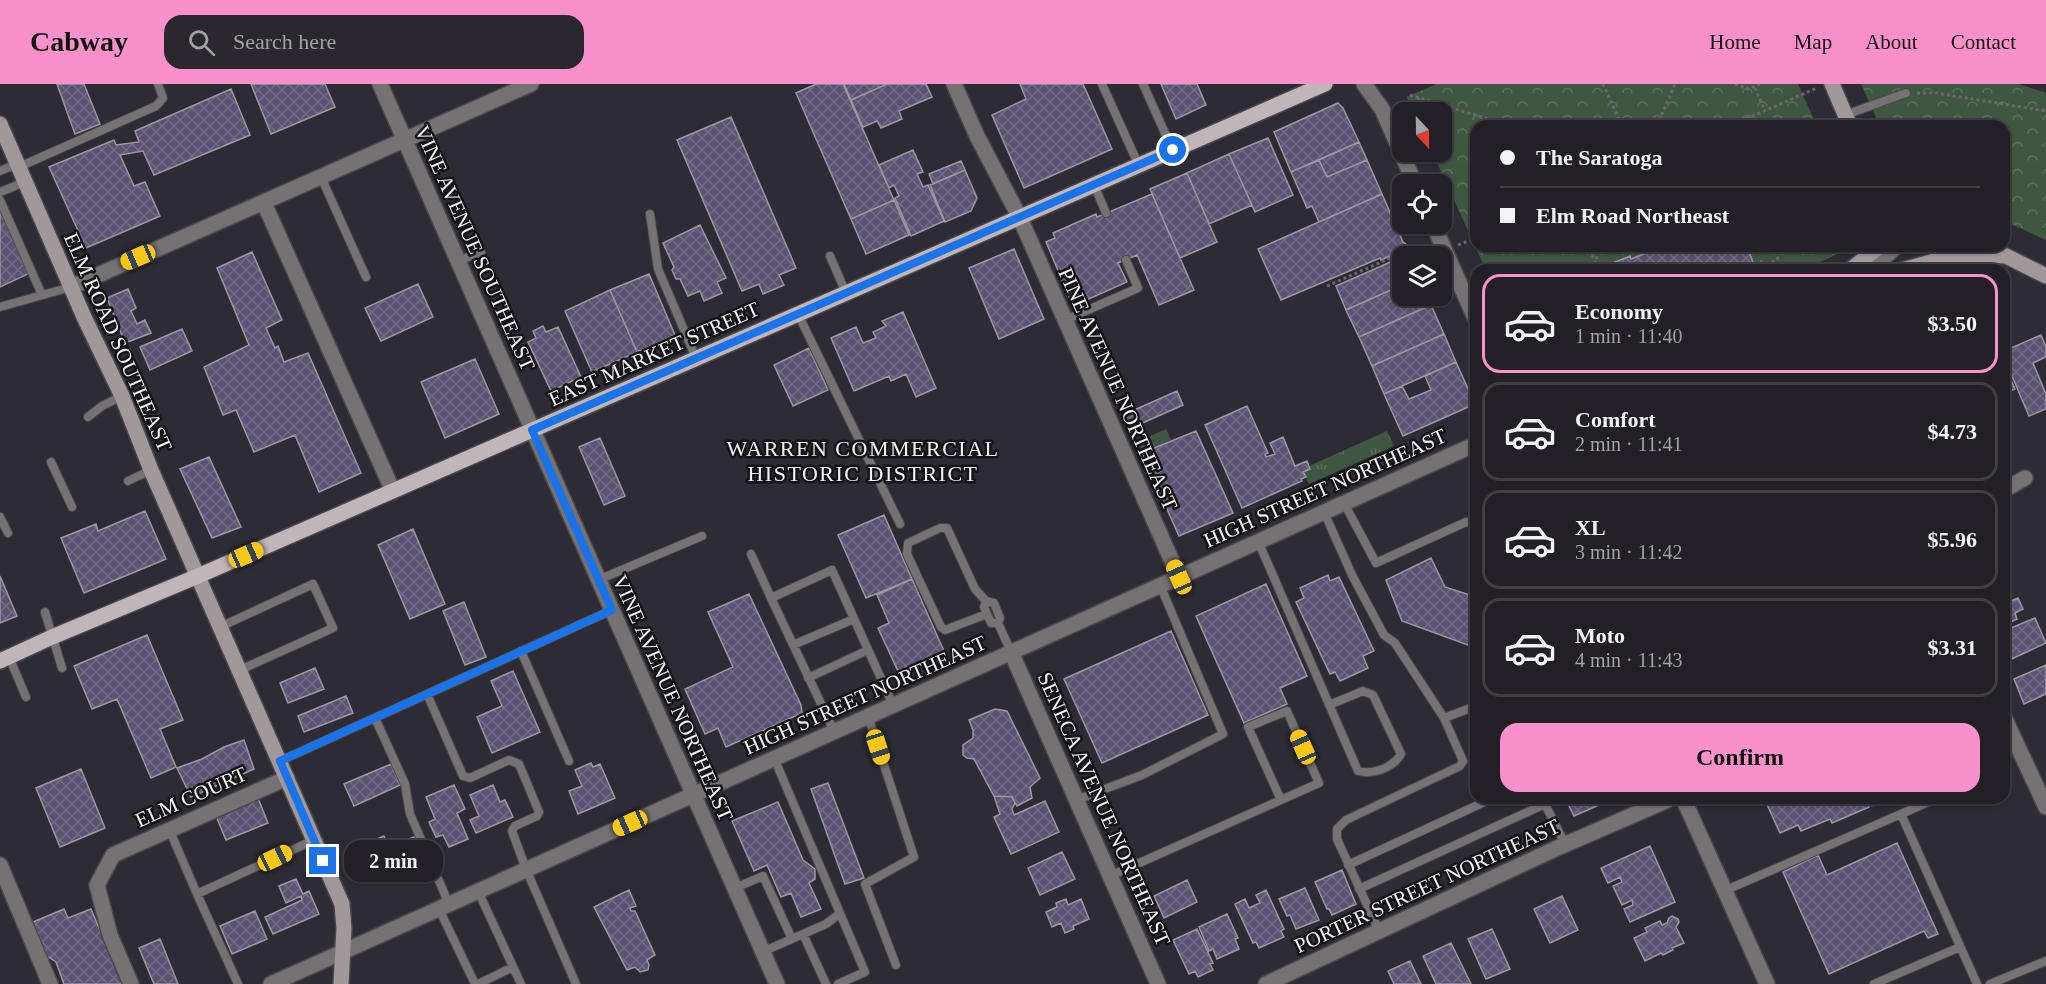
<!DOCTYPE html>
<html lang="en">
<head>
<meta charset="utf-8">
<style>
	:root { --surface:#222026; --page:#2a282e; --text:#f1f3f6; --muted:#a2a3a7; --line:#3f3e43; --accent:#f890cb }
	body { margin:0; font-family:Georgia,serif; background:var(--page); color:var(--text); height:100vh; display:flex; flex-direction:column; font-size:22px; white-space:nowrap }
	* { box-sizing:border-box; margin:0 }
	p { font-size:20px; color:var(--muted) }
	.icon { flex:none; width:33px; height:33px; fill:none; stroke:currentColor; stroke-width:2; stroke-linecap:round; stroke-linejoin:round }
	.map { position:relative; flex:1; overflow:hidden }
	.details { position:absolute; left:1470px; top:180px; width:540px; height:540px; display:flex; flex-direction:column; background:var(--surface); border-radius:18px; box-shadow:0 2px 4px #0004,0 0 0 2px var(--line) }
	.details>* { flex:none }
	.guide { position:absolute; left:1470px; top:36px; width:540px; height:132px; border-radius:18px; box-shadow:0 2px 4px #0004,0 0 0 2px var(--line); display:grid; align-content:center; height:132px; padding:0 30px; background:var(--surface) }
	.needle { width:39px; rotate:158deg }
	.fabs { position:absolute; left:1392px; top:18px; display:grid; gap:12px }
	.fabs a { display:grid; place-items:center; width:60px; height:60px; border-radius:12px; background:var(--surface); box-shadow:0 2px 4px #0004,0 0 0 2px var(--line); font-size:30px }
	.end { position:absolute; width:27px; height:27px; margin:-14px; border:8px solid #1a73e8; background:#fff; box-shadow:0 0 0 3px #fff }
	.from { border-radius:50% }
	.bubble { position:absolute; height:42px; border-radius:18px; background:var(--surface); box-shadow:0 2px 4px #0004,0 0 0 2px var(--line); font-size:20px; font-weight:700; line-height:42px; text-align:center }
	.car { position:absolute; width:18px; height:36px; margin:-18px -9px; border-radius:8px; box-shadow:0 0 4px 2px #0007; background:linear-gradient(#f5c518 24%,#345 0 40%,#f5c518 0 76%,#345 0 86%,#f5c518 0) }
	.guide b { display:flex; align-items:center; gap:21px; height:57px; font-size:22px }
	.guide b+b { border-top:2px solid var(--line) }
	.guide i { width:15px; height:15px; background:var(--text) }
	ul { padding:10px 0 0; list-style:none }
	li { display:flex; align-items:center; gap:18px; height:99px; margin:0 12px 9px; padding:0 18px; border:3px solid var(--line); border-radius:18px }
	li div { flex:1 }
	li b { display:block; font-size:22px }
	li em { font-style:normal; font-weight:700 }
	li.on { border-color:var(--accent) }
	li>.icon { width:54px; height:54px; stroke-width:1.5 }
	.button { display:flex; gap:12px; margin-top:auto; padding:12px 30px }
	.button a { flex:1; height:69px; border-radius:18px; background:var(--accent); color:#111; font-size:24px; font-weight:700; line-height:69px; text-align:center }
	header { display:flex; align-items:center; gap:36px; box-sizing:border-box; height:84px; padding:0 30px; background:var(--accent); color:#111 }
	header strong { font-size:28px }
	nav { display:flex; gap:33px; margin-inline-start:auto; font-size:21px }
	.search { width:420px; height:54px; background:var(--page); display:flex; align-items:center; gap:15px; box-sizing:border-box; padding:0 21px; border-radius:18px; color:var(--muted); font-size:22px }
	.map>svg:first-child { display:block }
	.grass { fill:url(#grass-tufts) }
	.park { fill:url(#park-crowns) }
	.garden { fill:url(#garden-dots) }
	.building { fill:url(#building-cross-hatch); stroke:#9b98a2; stroke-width:1.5 }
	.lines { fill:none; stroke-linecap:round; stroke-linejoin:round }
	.service-casing { stroke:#49474e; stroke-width:10 }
	.minor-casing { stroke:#49474e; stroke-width:18 }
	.tertiary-casing { stroke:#49474e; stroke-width:18 }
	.secondary-casing { stroke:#49474e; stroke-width:18 }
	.primary-casing { stroke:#49474e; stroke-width:18 }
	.path { stroke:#6a686f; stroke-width:3; stroke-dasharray:3 3; stroke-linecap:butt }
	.service { stroke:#767172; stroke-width:8 }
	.minor { stroke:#767172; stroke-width:15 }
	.tertiary { stroke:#767172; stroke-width:15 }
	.secondary { stroke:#a09899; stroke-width:15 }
	.primary { stroke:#c0b5b8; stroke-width:15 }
	.route { stroke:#1a73e8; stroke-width:8 }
	.labels { text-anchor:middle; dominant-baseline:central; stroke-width:5; stroke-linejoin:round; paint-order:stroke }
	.street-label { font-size:21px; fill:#f3f1f6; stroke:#151417 }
	.neighbourhood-label { font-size:22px; letter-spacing:1.5px; fill:#f3f1f6; stroke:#151417 }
</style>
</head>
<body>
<header>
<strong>Cabway</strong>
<div class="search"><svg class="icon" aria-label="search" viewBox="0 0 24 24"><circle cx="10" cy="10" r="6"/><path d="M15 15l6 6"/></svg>Search here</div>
<nav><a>Home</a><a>Map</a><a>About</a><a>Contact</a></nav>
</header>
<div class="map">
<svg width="2046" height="900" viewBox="0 0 2046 900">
	<defs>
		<pattern id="grass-tufts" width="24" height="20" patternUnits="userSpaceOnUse" patternTransform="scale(1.5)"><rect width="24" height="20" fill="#3f5641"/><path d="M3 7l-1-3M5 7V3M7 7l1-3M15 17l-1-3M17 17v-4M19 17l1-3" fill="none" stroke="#5b6f5d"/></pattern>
		<pattern id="park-crowns" width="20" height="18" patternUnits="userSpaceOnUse" patternTransform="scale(1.5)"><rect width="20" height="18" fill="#3f5641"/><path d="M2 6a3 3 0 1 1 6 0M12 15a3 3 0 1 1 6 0" fill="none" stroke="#5b6f5d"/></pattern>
		<pattern id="garden-dots" width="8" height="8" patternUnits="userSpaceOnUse" patternTransform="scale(1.5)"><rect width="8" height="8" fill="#3f5641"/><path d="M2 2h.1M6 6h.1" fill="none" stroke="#5b6f5d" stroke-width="1.8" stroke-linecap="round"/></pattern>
		<pattern id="building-cross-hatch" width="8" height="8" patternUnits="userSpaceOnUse" patternTransform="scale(1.5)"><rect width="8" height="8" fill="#5c5271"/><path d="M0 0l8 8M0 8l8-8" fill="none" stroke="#746b86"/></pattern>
	</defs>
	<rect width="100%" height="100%" fill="#2d2b33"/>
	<!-- grass -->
	<path class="grass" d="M1166 345 1171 356 1142 369 1137 358Z
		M1387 347 1394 362 1309 400 1304 388 1310 385 1309 382Z"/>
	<!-- park -->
	<path class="park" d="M1436 0H1798L1817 42H1476V162H1856L1802 186H1486L1432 68H1442V28H1414L1407 13Z
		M1861 0H2019L2046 9V156L2004 137V42H1880Z"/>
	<!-- garden -->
	<path class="garden" d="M1410 11 1452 24 1451 33 1444 47 1442 49V28H1414L1407 13Z
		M1775 169 1783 186H1736Z"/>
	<!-- building -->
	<path class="building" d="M57 0H84L100 40 75 50Z
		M251 0H325L335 23 271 50Z
		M816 0H843L894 116 851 135 796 9Z
		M844 0H887L851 16Z
		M887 0H926L932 13 899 27 902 35 881 44 877 37 863 43 851 16Z
		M1020 0H1083L1112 65 1024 104 992 31 1026 15Z
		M1161 0H1197L1206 21 1176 35Z
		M231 5 250 51 154 91 143 67 120 71 134 102 145 98 160 132 86 164 49 83 114 56 116 61 139 58 135 47Z
		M1338 19 1343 24 1359 58 1291 88 1274 48Z
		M731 33 796 184 779 191 784 201 763 210 759 200 742 207 677 56Z
		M1268 54 1293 111 1255 128 1229 70Z
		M1359 58 1367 76 1327 93 1319 76Z
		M913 66 923 88 917 90 923 103 928 101 944 137 911 152 895 114 899 112 894 101 889 104 879 81Z
		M1229 70 1252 121 1209 140 1187 89Z
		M1319 76 1327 93 1367 76 1382 110 1319 138 1312 122 1307 124 1291 88Z
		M961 77 965 86 933 100 929 90Z
		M965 86 977 114 971 127 945 138 930 101Z
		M1187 89 1217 158 1180 174 1150 105Z
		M1152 110 1194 206 1159 221 1137 171 1118 179 1127 198 1073 222 1046 158 1055 154 1053 149 1096 130 1097 133Z
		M1382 110 1403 158 1407 161 1406 165 1381 176 1380 174 1281 216 1258 165Z
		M894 116 909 151 866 170 851 135Z
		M1 128 28 190 0 203V129Z
		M700 141 726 194 717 198 722 209 704 217 700 207 688 212 680 195H676L672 186 674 183 663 159Z
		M1645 162H1753L1754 166 1749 168 1753 178 1736 186H1733L1732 183 1725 186H1616L1613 179 1630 172 1631 175 1646 169Z
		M1014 165 1044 235 999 255 969 184Z
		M252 168 282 236 266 244 275 264 278 262 284 278 308 269 361 389 319 408 295 351 254 368 236 326 223 331 204 283 249 261 217 184Z
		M1402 173V201L1346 226 1336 202Z
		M649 190 675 251 637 268 610 206Z
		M418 200 433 233 381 257 365 224Z
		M1402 201V212H1427L1431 221 1359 253 1346 226Z
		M128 205 136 224 131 227 137 240 145 236 151 249 125 259 107 214Z
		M610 206 637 268 592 288 565 227Z
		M1431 221 1444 250 1372 282 1359 253Z
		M903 228 936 304 916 313 906 290 891 297 889 292 854 307 831 254 856 243 863 259 876 254 873 248 886 242 882 237Z
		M543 242 546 248 558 243 581 293 551 307 528 258 536 254 533 247Z
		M182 245 192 267 150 286 140 263Z
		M1444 250 1456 278 1384 310 1372 282Z
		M2041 251 2046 263V273L2033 279 2046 310V325L2029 332 2004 273V267Z
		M809 264 828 306 793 322 774 281Z
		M475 275 499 330 445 354 421 298Z
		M1456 278 1475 320 1403 352 1384 310 1402 302 1409 315 1431 306 1425 292Z
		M2004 281 2015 305 2004 310Z
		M1177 307 1183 321 1129 345 1123 331Z
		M1247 322 1268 369 1265 370 1266 373 1275 370 1270 359 1283 353 1295 382 1307 377 1310 385 1303 388 1306 393 1301 395 1302 397 1242 424 1205 341Z
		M1196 347 1233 429 1179 452 1142 369Z
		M600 354 625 412 604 421 579 363Z
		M209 373 241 443 212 454 180 385Z
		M145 427 166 475 84 509 61 454 96 440 98 447Z
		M884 431 912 495 866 514 838 451Z
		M413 445 445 520 410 535 378 461Z
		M1431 474 1445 503 1476 513V564L1402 537 1386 496Z
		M1328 491 1330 497 1339 493 1374 567 1363 572 1368 584 1340 597 1335 588 1330 590 1296 518 1304 514 1300 504Z
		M0 492 17 532 0 539Z
		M912 495 944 567 898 587 878 544 889 539 877 511Z
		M1266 500 1307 592 1280 604 1287 620 1244 639 1196 532Z
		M749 510 801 621 802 629 726 663 718 644 705 650 685 605 733 583 708 528Z
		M2018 514 2023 525 2015 529 2017 535 2004 541V520Z
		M464 518 486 573 465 581 443 527Z
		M2035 534 2046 559 2005 578 2004 547Z
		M1171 547 1208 631 1102 679 1064 595Z
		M147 551 183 636 160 645 176 683 151 694 117 615 92 625 74 582Z
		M2046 581V610L2024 620 2014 595Z
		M315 584 324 605 288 619 280 599Z
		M513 587 540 648 492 669 477 633 502 622 491 597Z
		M346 612 353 629 304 648 298 632Z
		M995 625 1007 627 1040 694 1030 703 1032 714 1017 722 1012 713 994 712 974 675 967 674 963 671V661L973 654V646L969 636Z
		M244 656 254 685 191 713 177 684 202 675 224 663Z
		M591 679 593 683 600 680 615 714 578 730 569 707 582 702 575 686Z
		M391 680 400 701 354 722 344 700Z
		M81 685 105 744 60 763 36 704Z
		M828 699 864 794 845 800 811 705Z
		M454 701 465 725 457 729 468 755 449 763 443 751 436 753 429 738 435 735 426 713Z
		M493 701 500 718 505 716 513 733 476 749 470 736 479 732 470 711Z
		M994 712 1012 713 1015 719 1012 725 1014 731 1045 717 1059 748 1011 770 994 733 1000 730Z
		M258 714 268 739 226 756 216 732Z
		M1565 714H1615L1574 732Z
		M1764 714H1865L1869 723 1832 739 1830 735 1801 747 1798 741 1780 749Z
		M778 718 803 776 815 785V795L809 799 821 825 801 833 791 809 781 813 767 781 754 787 732 737Z
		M384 752 396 781 383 787 375 784 365 760Z
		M414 753 429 792 417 798 402 795 389 763Z
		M1897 759 1938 850 1928 854 1924 847 1829 890 1783 788 1818 771 1827 791Z
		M1650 762 1675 818 1630 838 1624 825 1633 821 1632 816 1622 821 1613 802 1622 798 1620 793 1608 799 1601 784Z
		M1062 768 1075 795 1040 811 1028 784Z
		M1342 786 1356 820 1332 831 1329 825H1327L1315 798Z
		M296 795 303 810 309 807 319 830 273 850 265 833 302 816 301 812 286 819 279 802Z
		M1187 796 1197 818 1164 834 1154 812Z
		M1305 804 1319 836 1296 845 1290 831 1287 832 1279 815Z
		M629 806 636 822 630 824 631 827H635L655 871 647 876 649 881 648 886 640 888 635 883 627 886 594 823Z
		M1266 806 1284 845 1281 847 1284 853 1259 864 1256 858 1253 859 1235 820 1245 815 1249 824 1260 819 1256 811Z
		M1562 812 1578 846 1550 859 1534 825Z
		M1066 815 1068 821 1081 815 1089 835 1073 842 1074 845 1065 849 1061 839 1052 843 1046 828 1057 823 1056 819Z
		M64 825 68 834 91 825 102 851 106 849 126 900H64L56 878 47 872 33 838Z
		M255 827 267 855 232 870 220 842Z
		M1227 830 1238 854 1235 855 1239 865 1217 875 1213 865 1209 867 1199 843Z
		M1672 832 1678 835 1679 838 1676 843 1684 859 1672 864 1673 866 1663 871 1661 869 1645 877 1634 854 1647 848 1645 844 1660 837 1662 841 1667 839 1669 834Z
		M1197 845 1213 879 1210 880 1213 886 1198 893 1195 887 1189 890 1173 856Z
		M1492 845 1510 885 1486 895 1468 855Z
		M160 855 178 900H154L139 864Z
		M1451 859 1471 900H1436L1423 872Z
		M1410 877 1421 900H1394L1388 887Z"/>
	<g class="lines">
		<!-- service casing -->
		<g class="service-casing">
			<path id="service" d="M1102 0 1139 82
				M1143 0 1173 67
				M1845 31 1906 9
				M19 83 156 22 163 14 158 0
				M0 87 17 80
				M321 93 366 193
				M1094 101 1106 129
				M0 108 25 98
				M0 116 42 211
				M650 130 658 185 696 274
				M830 172 846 209
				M458 177 481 168
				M0 223 71 203
				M798 230 900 440
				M1065 236 1138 204 1126 176
				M88 333 102 322 122 312
				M51 378 72 423
				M128 397 151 386
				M1344 419 1376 479 1466 438 1476 440
				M1324 428 1352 491 1384 551 1395 559 1444 634 1463 677 1460 682 1346 736 1337 745V755L1379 847
				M0 433 8 449
				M1258 457 1358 687C1373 691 1393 684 1401 670L1373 611 1363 607 1329 621
				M751 470 771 514
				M598 496 702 452
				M986 517 975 505 947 444H940L908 459 907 470 941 543 945 546 987 530
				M45 528 62 584
				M998 539H991L984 523 986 517 994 519 1000 534 998 539 1011 568
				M220 543 313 500 333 544 240 586
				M793 561 854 535
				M521 567 569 677
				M9 573 26 613
				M808 594 868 566
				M427 610 463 692 470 694 509 676 519 680 539 728 537 732 515 742 512 747 526 785 576 900
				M868 632 914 773 865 800 896 881
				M375 634 405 700 410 730 449 820
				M1444 634 1476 622
				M834 647 771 514 832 486 893 621
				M774 674 865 888 838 900
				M280 677 612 526
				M1542 714 1565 760
				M1871 714 1873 718 1882 714
				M1937 714 1901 730 1977 900
				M1076 716 1142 691 1223 650 1160 501
				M169 745 197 810 314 756
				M1348 781 1493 714
				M1110 792 1319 699 1287 627 1248 643 1281 716
				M735 804 763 792 792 855
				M1359 805 1545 720
				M478 807 521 900
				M1724 807 1901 730
				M197 810 238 900
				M439 825 475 900
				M803 850 826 900
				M762 868 826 840 839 830
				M478 900 513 883
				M1874 900 1960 863
				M1990 900 2046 877"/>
		</g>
		<!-- minor casing -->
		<g class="minor-casing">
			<path id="minor" d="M380 0 777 900
				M264 119 393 407
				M71 203 531 0
				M2004 406 2025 394
				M1011 568 1158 900
				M2004 633 2046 723
				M0 781 50 900
				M131 900 110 851 97 801 113 771 287 694
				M1266 900 1555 765 1672 714"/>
		</g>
		<!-- tertiary casing -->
		<g class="tertiary-casing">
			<path id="tertiary" d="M954 0 977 52 1020 134 1179 493
				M1364 0 1382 25 1415 100
				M1433 140 1476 236
				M1865 186 1875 181 1897 162
				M1683 714 1767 900
				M271 900 1476 360"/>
		</g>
		<!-- secondary casing -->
		<g class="secondary-casing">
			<path id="secondary" d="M1832 0 1850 42
				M0 40 84 233 122 312 151 386 342 820 344 845 341 900
				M1998 168 2046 192
				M1850 186 1880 162
				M1902 186 1952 172 1970 171 2006 172"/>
		</g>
		<!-- primary casing -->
		<g class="primary-casing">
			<path id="primary" d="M0 577 52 553 198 492 1325 0"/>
		</g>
		<!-- path -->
		<path class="path" d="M1603 0 1622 42
			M1735 0 1748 5 1760 0
			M1755 4 1765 27
			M1917 9H1936L2046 27
			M1410 11 1511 42
			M1429 28 1433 18
			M1657 42 1675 0
			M1730 42 1817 4
			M1458 161 1476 154
			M1554 162 1563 164 1568 162
			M1576 162 1596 174
			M1772 162 1783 186
			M1595 177 1599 186
			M1729 185V186
			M1591 186 1602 162
			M1327 202 1413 164"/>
		<!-- service -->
		<use href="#service" class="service"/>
		<!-- minor -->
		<use href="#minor" class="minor"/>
		<!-- tertiary -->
		<use href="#tertiary" class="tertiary"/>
		<!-- secondary -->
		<use href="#secondary" class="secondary"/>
		<!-- primary -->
		<use href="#primary" class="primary"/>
	</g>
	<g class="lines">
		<!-- route -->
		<path class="route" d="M323 777 280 677 612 526 532 346 1173 66"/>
	</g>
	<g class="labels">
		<!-- street labels -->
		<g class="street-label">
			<text transform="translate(475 164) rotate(66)">VINE AVENUE SOUTHEAST</text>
			<text transform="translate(118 258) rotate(66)">ELM ROAD SOUTHEAST</text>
			<text transform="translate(654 270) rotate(-24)">EAST MARKET STREET</text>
			<text transform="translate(1118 305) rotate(66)">PINE AVENUE NORTHEAST</text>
			<text transform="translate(1325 404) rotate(-24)">HIGH STREET NORTHEAST</text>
			<text transform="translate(865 611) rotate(-24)">HIGH STREET NORTHEAST</text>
			<text transform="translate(673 614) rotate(66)">VINE AVENUE NORTHEAST</text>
			<text transform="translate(191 713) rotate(-24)">ELM COURT</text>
			<text transform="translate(1104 725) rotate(66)">SENECA AVENUE NORTHEAST</text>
			<text transform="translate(1427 802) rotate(-25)">PORTER STREET NORTHEAST</text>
		</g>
		<!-- neighbourhood labels -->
		<g class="neighbourhood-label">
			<text x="863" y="364">WARREN COMMERCIAL<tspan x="863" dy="25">HISTORIC DISTRICT</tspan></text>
		</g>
	</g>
</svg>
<div class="fabs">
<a><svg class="needle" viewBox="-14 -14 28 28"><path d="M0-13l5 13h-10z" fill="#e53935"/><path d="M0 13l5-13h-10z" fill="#a2a3a7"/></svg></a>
<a><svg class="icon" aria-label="locate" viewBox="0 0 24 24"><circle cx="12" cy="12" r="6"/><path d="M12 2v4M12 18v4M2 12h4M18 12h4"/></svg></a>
<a><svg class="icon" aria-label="layers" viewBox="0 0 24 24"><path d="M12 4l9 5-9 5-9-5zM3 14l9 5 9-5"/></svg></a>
</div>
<i class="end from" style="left:1173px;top:66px"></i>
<i class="end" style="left:323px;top:777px"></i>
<div class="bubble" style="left:344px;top:756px;width:99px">2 min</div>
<i class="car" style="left:138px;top:173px;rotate:247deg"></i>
<i class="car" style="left:246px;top:471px;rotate:66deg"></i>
<i class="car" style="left:1179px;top:493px;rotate:336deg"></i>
<i class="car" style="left:878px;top:663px;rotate:162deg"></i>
<i class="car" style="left:1303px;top:663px;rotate:336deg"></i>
<i class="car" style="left:630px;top:739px;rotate:246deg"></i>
<i class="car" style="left:275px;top:774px;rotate:65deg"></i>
<div class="guide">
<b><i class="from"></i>The Saratoga</b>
<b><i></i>Elm Road Northeast</b>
</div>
<section class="details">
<ul>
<li class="on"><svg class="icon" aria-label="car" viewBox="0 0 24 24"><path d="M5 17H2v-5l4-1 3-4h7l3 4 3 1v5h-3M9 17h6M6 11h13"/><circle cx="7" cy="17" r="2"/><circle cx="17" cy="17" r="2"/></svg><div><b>Economy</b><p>1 min · 11:40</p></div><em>$3.50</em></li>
<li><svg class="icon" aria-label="car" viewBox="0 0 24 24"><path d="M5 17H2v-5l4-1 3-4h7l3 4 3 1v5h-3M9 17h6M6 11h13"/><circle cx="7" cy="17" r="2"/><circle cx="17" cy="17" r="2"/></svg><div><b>Comfort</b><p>2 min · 11:41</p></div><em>$4.73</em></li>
<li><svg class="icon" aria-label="car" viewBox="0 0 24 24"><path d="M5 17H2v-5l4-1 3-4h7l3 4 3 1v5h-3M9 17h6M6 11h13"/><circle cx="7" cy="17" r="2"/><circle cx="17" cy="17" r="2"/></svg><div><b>XL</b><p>3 min · 11:42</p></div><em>$5.96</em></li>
<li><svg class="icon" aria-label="car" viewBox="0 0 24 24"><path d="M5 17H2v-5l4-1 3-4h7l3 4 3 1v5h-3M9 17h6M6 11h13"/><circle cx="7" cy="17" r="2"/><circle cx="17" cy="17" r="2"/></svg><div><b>Moto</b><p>4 min · 11:43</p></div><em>$3.31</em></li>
</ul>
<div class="button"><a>Confirm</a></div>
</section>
</div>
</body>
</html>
